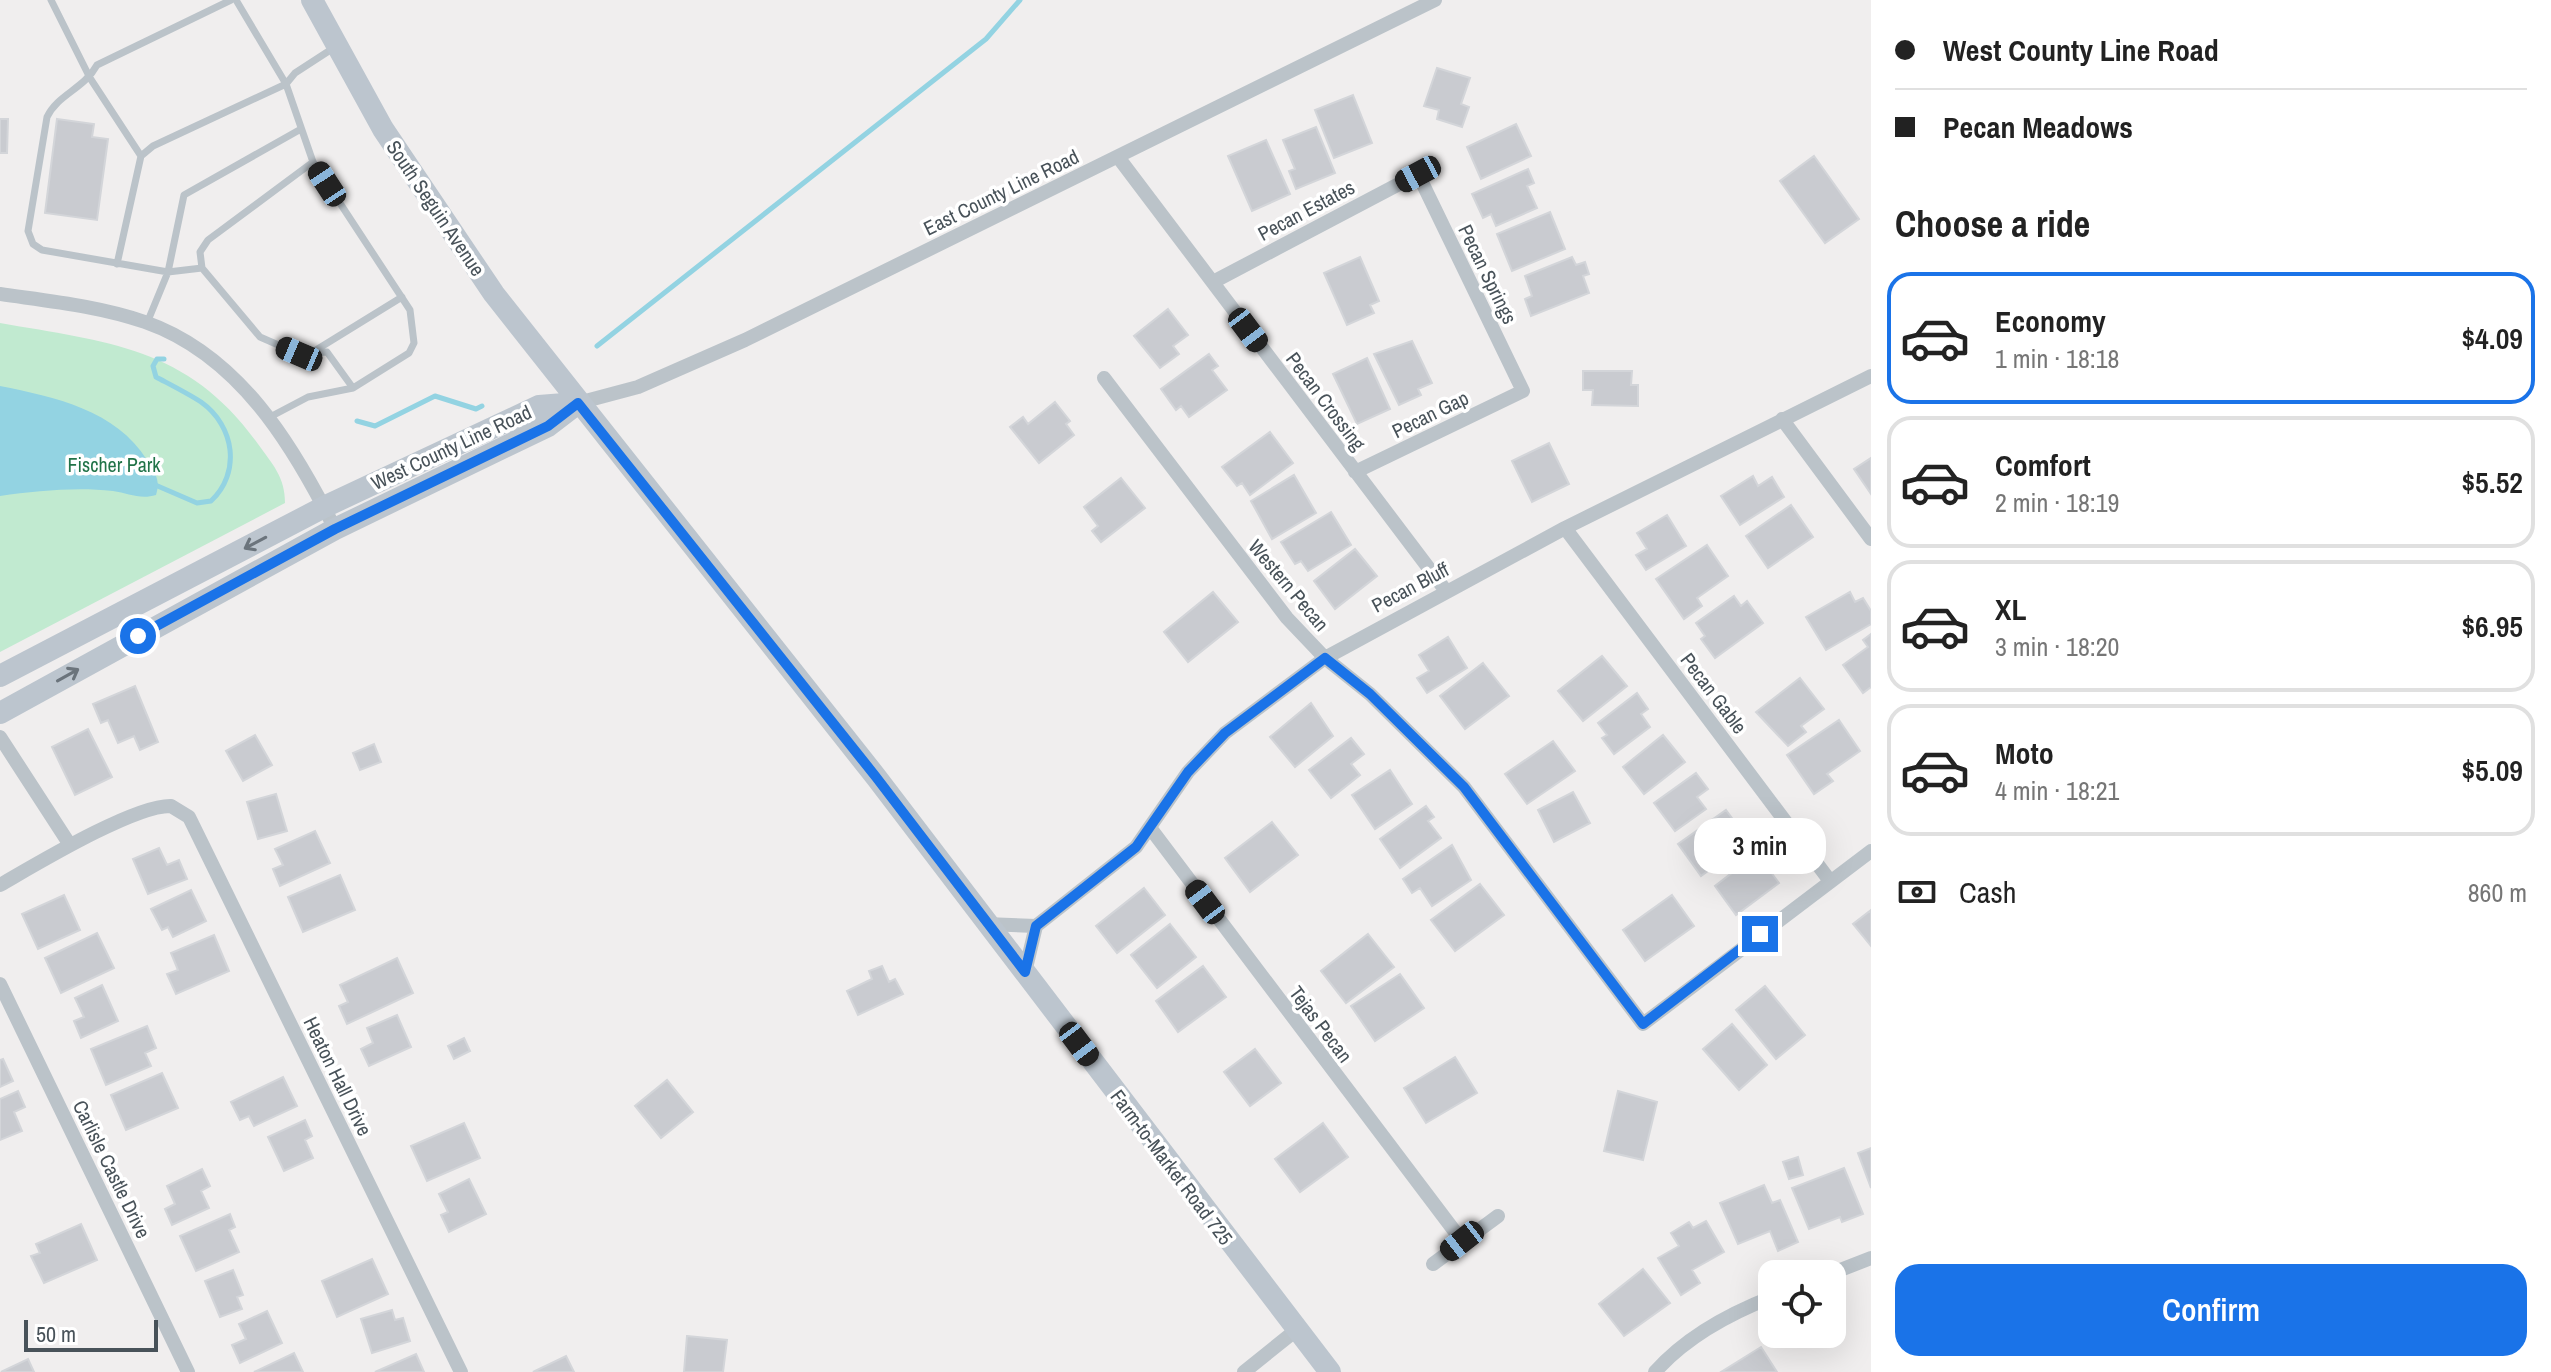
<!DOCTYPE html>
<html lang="en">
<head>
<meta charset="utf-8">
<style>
	:root { --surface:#fff; --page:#f6f6f6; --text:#222; --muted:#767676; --line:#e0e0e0; --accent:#1a73e8 }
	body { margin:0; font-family:"Archivo Narrow",sans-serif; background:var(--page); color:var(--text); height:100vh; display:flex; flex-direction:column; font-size:30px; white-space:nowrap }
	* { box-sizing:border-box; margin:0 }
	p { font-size:26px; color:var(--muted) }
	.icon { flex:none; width:44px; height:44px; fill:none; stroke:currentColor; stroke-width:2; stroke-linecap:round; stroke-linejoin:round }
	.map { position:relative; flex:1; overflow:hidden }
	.details { display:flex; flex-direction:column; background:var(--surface); width:680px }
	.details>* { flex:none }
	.guide { display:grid; align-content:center; height:176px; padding:0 24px; background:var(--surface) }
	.fabs { position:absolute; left:1758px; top:1260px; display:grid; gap:16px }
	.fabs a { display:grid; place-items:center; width:88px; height:88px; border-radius:16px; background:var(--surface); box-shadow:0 8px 32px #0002; font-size:40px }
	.scale { position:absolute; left:24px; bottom:20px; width:134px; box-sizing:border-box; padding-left:8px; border:4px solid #485259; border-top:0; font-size:22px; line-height:28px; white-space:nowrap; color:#485259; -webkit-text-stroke:6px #fff; paint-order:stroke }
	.end { position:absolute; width:36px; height:36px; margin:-18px; border:10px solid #1a73e8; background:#fff; box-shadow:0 0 0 4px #fff }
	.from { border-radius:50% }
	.bubble { position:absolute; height:56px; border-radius:24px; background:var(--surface); box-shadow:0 8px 32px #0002; font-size:26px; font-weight:600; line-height:56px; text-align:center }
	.car { position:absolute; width:24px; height:48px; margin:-24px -12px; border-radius:10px; box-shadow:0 0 6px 2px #0007; background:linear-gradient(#222 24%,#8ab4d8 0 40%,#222 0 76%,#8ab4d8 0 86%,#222 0) }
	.guide b { display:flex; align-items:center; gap:28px; height:76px; font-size:30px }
	.guide b+b { border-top:2px solid var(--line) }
	.guide i { width:20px; height:20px; background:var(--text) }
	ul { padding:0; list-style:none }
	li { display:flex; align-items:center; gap:24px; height:132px; margin:0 16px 12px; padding:0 8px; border:4px solid var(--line); border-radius:24px }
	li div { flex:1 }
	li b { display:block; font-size:30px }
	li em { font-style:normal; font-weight:600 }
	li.on { border-color:var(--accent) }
	li>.icon { width:72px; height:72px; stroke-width:1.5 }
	h2 { padding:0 24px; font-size:36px; line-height:96px }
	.pay { display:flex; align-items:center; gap:20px; height:88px; padding:0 24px; font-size:30px }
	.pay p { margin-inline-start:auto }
	.action { display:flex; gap:16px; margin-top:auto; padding:16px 24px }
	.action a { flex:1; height:92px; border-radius:24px; background:var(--accent); color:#fff; font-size:32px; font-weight:600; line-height:92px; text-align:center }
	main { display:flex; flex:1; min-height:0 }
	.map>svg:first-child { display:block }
	.green { fill:#c1ead0 }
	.water { fill:#93d3e2 }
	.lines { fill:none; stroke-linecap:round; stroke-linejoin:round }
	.stream { stroke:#93d3e2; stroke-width:5 }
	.building { fill:#c9cbd0; stroke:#d3d5d9; stroke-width:2 }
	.lane { stroke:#bbc3c9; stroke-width:7 }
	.street { stroke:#bbc3c9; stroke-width:14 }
	.secondary { stroke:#bcc5ce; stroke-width:22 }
	.oneway { stroke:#6b747c }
	.route { stroke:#1a73e8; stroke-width:10 }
	.labels { text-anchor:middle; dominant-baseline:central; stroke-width:7; stroke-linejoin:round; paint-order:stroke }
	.street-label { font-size:20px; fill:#485259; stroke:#fff }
	.park-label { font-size:20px; fill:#217348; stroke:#fff }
</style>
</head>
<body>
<main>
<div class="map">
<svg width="1871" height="1372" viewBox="0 0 1871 1372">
	<rect width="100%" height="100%" fill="#f0eeee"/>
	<!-- green -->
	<path class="green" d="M0 323C108 342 189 347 258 444 273 465 285 477 285 503L0 652Z"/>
	<!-- water -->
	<path class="water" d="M0 386C55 397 116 410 147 460 155 472 161 481 156 495 140 500 128 493 113 491 75 487 37 491 0 496Z"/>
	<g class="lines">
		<!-- stream -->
		<path class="stream" d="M597 346 986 39 1020 0
			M357 421 375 426 435 396 476 409 482 406
			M153 484 197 503 211 501C241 473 235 426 201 402 187 393 171 385 156 377L153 366 157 359H164"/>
	</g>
	<!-- building -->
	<path class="building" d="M1437 68 1470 78 1461 104 1469 107 1462 127 1437 119 1439 110 1424 106Z
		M1353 95 1372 143 1334 158 1315 110Z
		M0 119H8L7 153H0Z
		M57 119 94 124 92 137 108 139 97 220 45 213Z
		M1516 124 1531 156 1481 179 1467 147Z
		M1316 127 1335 173 1296 189 1289 171 1295 169 1283 140Z
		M1266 140 1290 194 1252 211 1228 156Z
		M1814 156 1859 219 1825 243 1780 181Z
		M1528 169 1534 183 1527 186 1537 208 1496 226 1491 214 1483 218 1472 194Z
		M1550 212 1565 249 1512 271 1497 234Z
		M1360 257 1379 301 1370 305 1374 313 1347 325 1324 273Z
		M1572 257 1576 265 1585 262 1589 274 1583 276 1589 293 1531 316 1525 299 1532 296 1525 276Z
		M1168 309 1188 335 1173 346 1179 354 1160 368 1134 336Z
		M1412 341 1432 383 1418 389 1421 395 1399 405 1374 354Z
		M1209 354 1218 366 1212 370 1227 390 1189 417 1181 406 1176 410 1161 389Z
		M1367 358 1390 409 1357 424 1333 374Z
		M1583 371H1632L1631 385H1638V406L1592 405 1593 390H1583Z
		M1055 402 1070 421 1066 424 1074 435 1039 463 1010 427 1023 417 1028 424Z
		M1270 432 1293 463 1250 495 1242 483 1237 486 1222 467Z
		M1549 443 1569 484 1532 502 1512 461Z
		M1871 458V494L1854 469Z
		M1294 475 1316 513 1272 539 1251 501Z
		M1753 476 1758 486 1772 477 1784 497 1740 525 1721 496Z
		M1121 478 1145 508 1101 542 1092 531 1098 526 1084 507Z
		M1791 505 1813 537 1768 568 1746 536Z
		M1331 512 1351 545 1308 571 1301 561 1295 564 1281 542Z
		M1667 515 1686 546 1646 570 1636 555 1647 549 1637 533Z
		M1707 545 1728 576 1697 598 1702 606 1684 619 1656 579Z
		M1355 549 1377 576 1335 609 1314 581Z
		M1213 592 1238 622 1188 662 1164 632Z
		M1850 592 1855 602 1863 598 1871 611V624L1826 650 1806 617Z
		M1734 596 1741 606 1747 601 1763 623 1715 658 1701 639 1705 636 1696 623Z
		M1871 634V687L1863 693 1843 665 1868 647 1863 640Z
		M1448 637 1467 668 1427 693 1417 678 1429 671 1419 655Z
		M1602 656 1627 686 1583 721 1558 691Z
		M1483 663 1509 696 1465 729 1440 696Z
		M1800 678 1824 709 1801 726 1806 732 1788 746 1756 712Z
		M135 686 158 742 140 750 134 736 118 743 108 720 101 723 93 704Z
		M1637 693 1648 709 1641 714 1650 727 1614 754 1602 738 1607 735 1598 723Z
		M1311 703 1333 736 1295 767 1270 737Z
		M1839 720 1860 751 1827 774 1833 781 1814 794 1787 755Z
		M88 729 112 777 75 795 52 747Z
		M255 735 272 765 243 781 226 751Z
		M1663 735 1685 762 1644 794 1623 767Z
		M1351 738 1364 754 1351 764 1360 775 1331 798 1309 770Z
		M1553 741 1575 771 1527 804 1505 774Z
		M374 744 381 762 360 770 353 753Z
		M1390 770 1412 804 1375 829 1352 795Z
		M1696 773 1708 789 1697 797 1706 809 1675 831 1654 803Z
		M1573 792 1590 823 1554 842 1538 810Z
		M276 794 287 831 258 839 247 802Z
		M1426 806 1434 817 1428 821 1441 838 1400 868 1380 839Z
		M1726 810 1749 841 1701 876 1678 844Z
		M1272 822 1298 855 1250 892 1225 858Z
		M315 831 330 863 280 886 273 869 283 865 275 849Z
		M1452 845 1471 880 1432 906 1420 888 1412 893 1403 879Z
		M159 848 167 865 179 860 187 879 148 894 133 859Z
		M1753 848 1779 883 1736 915 1715 886 1738 868 1733 862Z
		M340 875 355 910 303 932 288 897Z
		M1480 884 1504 915 1455 951 1431 920Z
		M1144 888 1165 915 1117 953 1096 926Z
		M191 890 206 921 173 937 168 927 162 930 151 909Z
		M64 895 80 930 38 949 22 914Z
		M1672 895 1694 926 1645 961 1623 930Z
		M1871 910V946L1853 924Z
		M1170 924 1196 957 1157 988 1131 955Z
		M97 933 114 968 61 993 45 958Z
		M1368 934 1394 967 1346 1003 1321 971Z
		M214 935 229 971 176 994 167 974 178 970 171 953Z
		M397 958 413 993 347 1024 339 1006 348 1002 340 985Z
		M882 966 889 982 895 979 903 994 858 1015 847 991 872 979 869 971Z
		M1203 966 1226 997 1178 1032 1156 1001Z
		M1400 974 1424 1008 1375 1041 1351 1006Z
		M102 985 118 1021 81 1038 74 1021 84 1017 75 998Z
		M1765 986 1805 1035 1776 1059 1736 1010Z
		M397 1015 411 1047 369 1066 361 1049 373 1043 367 1028Z
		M1732 1024 1767 1065 1739 1090 1703 1049Z
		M147 1026 156 1048 145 1053 151 1066 106 1085 91 1049Z
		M464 1038 470 1051 454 1059 448 1046Z
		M1255 1049 1281 1083 1250 1106 1224 1072Z
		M1455 1057 1477 1093 1426 1123 1404 1088Z
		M3 1059 13 1081 0 1087V1060Z
		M162 1073 178 1108 126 1130 111 1095Z
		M283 1077 297 1106 254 1126 249 1116 240 1120 231 1102Z
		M667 1080 693 1112 661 1138 635 1106Z
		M18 1091 25 1107 14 1112 22 1131 0 1140V1099Z
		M1618 1091 1657 1102 1643 1160 1604 1151Z
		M305 1120 312 1136 305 1140 313 1158 284 1171 268 1137Z
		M464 1123 480 1158 427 1181 411 1146Z
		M1323 1123 1348 1157 1300 1192 1275 1159Z
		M1871 1148V1188L1858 1153Z
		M1798 1157 1803 1175 1789 1179 1783 1162Z
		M1844 1168 1863 1214 1842 1222 1840 1217 1809 1229 1792 1188Z
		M202 1169 210 1186 201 1191 209 1208 172 1225 165 1209 175 1204 167 1186Z
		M469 1179 486 1214 449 1232 441 1215 448 1212 439 1194Z
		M1764 1185 1772 1203 1780 1200 1798 1242 1778 1251 1770 1231 1738 1244 1720 1203Z
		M230 1214 235 1227 229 1230 239 1252 196 1271 180 1236Z
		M1706 1221 1724 1252 1692 1270 1700 1283 1681 1295 1658 1258 1679 1246 1671 1233 1689 1222 1693 1228Z
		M81 1224 97 1260 44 1283 31 1256 40 1253 36 1244Z
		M372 1259 388 1294 337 1317 322 1281Z
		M1643 1269 1670 1303 1624 1336 1599 1304Z
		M233 1270 243 1295 237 1297 242 1309 220 1317 205 1281Z
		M392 1310 395 1320 403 1318 410 1341 372 1353 361 1319Z
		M267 1311 282 1343 240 1363 232 1345 246 1339 239 1324Z
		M687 1336 727 1340 723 1372H684Z
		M1761 1347 1777 1372H1721Z
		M294 1353 303 1372H254Z
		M416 1354 424 1372H375Z
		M566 1356 574 1372H533Z
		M28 1359 34 1372H1Z"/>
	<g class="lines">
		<!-- lane -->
		<path class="lane" d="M51 0 90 78 141 156
			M313 162 208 240 200 252 202 268 260 337 299 354 327 352 353 388
			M117 264 141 156 153 146 286 84 236 0
			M202 268 168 272 42 250 33 244 28 231 47 117C58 94 84 89 97 65L231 0
			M147 323 168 272 184 195 301 129
			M316 350 402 297
			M270 417 308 397 353 388 409 353 414 343 410 310 313 162 286 84 295 73 335 47"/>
		<!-- street -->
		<path class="street" d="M1118 157 1446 591
			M1213 282 1418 174 1523 391 1355 472
			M0 294C48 301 99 306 145 322 239 355 293 445 335 529
			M1104 378 1287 618 1325 658 1370 694 1464 787 1643 1024 1871 851
			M578 403 638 387 745 340 1435 0
			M1782 419 1871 539
			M1565 528 1830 881
			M0 737 70 845
			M1151 829 1462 1241
			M0 885C35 865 134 805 171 806L189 817 461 1372
			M985 924 1036 926 1136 847 1188 772 1225 733 1325 658 1565 528 1871 376
			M1025 972 1036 926
			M0 984 188 1372
			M1433 1264 1498 1216
			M1830 1274 1871 1258
			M1244 1372 1295 1331
			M1655 1372C1685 1338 1731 1313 1772 1297"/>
		<!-- secondary -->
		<path class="secondary" d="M312 0 383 129 494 294 876 777 1330 1372
			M0 676 324 507 539 406 577 403
			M0 713 335 529 548 426 578 403"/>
	</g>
	<!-- one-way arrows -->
	<defs><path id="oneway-shaft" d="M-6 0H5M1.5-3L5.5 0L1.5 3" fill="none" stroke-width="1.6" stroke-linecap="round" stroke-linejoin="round" transform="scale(2)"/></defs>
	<g class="oneway">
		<use href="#oneway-shaft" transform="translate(255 543) rotate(152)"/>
		<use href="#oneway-shaft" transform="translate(68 675) rotate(-29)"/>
	</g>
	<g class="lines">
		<!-- route -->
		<path class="route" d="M138 636 335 529 548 426 578 403 876 777 1025 972 1036 926 1136 847 1188 772 1225 733 1325 658 1370 694 1464 787 1643 1024 1760 934"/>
	</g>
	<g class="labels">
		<!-- street labels -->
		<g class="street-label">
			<text transform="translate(1001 192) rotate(-26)">East County Line Road</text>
			<text transform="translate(436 208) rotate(56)">South Seguin Avenue</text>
			<text transform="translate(1306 210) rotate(-28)">Pecan Estates</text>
			<text transform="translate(1488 274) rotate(64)">Pecan Springs</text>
			<text transform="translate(1326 401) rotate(53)">Pecan Crossing</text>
			<text transform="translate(1430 414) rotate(-26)">Pecan Gap</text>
			<text transform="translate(451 447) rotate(-25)">West County Line Road</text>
			<text transform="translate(1289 585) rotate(50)">Western Pecan</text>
			<text transform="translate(1410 587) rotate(-28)">Pecan Bluff</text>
			<text transform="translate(1714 693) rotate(53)">Pecan Gable</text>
			<text transform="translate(1321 1024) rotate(53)">Tejas Pecan</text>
			<text transform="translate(338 1076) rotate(64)">Heaton Hall Drive</text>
			<text transform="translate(1172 1167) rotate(53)">Farm-to-Market Road 725</text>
			<text transform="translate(112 1169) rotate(64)">Carlisle Castle Drive</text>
		</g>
		<!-- park labels -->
		<g class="park-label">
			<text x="114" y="464">Fischer Park</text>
		</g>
	</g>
</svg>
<div class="fabs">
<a><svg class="icon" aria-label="locate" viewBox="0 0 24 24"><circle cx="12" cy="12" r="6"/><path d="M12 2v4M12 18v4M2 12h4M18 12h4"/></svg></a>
</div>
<div class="scale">50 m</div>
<i class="end from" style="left:138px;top:636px"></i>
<i class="end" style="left:1760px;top:934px"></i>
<div class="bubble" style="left:1694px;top:818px;width:132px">3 min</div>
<i class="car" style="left:1418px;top:174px;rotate:242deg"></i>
<i class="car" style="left:327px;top:184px;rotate:327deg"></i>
<i class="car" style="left:1248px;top:330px;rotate:143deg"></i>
<i class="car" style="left:299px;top:354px;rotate:293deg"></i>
<i class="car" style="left:1205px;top:902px;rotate:323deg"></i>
<i class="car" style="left:1079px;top:1044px;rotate:143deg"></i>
<i class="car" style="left:1462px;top:1241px;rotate:232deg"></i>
</div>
<section class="details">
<div class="guide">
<b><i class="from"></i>West County Line Road</b>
<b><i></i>Pecan Meadows</b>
</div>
<h2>Choose a ride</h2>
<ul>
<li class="on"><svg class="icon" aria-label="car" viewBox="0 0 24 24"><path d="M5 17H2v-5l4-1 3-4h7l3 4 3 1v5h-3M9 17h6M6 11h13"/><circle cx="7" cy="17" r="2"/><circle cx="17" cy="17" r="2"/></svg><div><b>Economy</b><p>1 min · 18:18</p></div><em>$4.09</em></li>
<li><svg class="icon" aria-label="car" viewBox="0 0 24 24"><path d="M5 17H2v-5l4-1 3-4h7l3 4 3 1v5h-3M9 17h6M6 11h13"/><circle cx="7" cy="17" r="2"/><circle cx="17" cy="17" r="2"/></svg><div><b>Comfort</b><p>2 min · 18:19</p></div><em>$5.52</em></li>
<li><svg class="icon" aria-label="car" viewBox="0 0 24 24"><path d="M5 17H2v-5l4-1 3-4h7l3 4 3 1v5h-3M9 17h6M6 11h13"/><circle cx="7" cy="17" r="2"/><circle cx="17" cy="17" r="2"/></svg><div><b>XL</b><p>3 min · 18:20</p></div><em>$6.95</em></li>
<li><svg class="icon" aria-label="car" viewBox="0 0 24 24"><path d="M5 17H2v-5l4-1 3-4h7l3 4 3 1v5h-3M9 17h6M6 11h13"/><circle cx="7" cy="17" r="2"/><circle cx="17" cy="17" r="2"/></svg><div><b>Moto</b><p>4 min · 18:21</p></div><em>$5.09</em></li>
</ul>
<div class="pay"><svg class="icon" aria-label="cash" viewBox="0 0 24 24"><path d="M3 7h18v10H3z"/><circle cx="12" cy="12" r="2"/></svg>Cash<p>860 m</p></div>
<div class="action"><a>Confirm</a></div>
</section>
</main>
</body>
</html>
